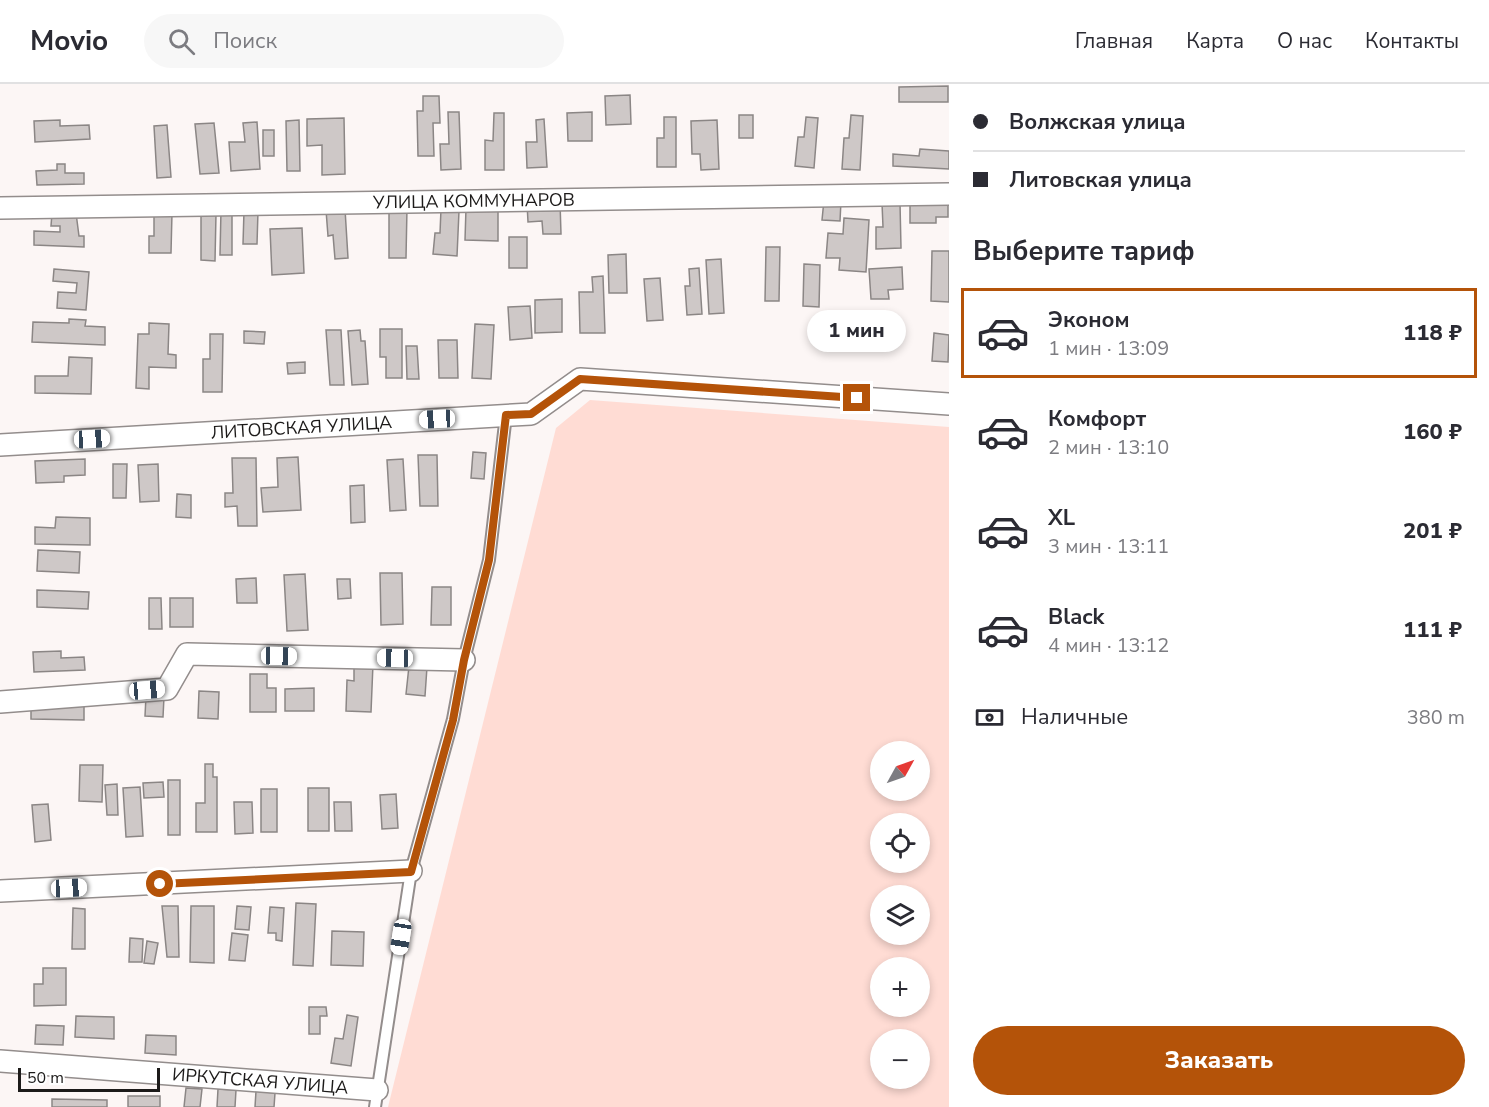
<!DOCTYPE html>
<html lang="ru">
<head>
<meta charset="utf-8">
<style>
	:root { --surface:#fff; --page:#f7f7f7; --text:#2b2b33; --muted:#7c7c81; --line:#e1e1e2; --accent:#b45309 }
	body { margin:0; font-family:"Nunito Sans",sans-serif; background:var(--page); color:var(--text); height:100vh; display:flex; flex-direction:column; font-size:22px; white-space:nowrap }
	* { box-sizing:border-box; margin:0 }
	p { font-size:20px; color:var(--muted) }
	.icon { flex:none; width:33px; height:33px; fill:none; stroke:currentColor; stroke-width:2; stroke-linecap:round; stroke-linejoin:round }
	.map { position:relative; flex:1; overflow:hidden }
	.drawer { display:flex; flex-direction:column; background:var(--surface); width:540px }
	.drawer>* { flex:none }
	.banner { display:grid; align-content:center; height:132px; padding:0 24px; background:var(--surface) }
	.needle { width:39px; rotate:50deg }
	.fabs { position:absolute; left:870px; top:657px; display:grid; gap:12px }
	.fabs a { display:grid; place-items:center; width:60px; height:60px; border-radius:50%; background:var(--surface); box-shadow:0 3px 9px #0003; font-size:30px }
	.scale { position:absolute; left:18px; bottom:15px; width:142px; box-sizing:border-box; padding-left:6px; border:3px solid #1c1a19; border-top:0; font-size:16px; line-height:21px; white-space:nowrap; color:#1c1a19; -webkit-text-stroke:4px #fff; paint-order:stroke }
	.end { position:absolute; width:27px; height:27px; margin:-14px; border:8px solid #b45309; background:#fff; box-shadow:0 0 0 3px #fff }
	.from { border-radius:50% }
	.bubble { position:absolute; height:42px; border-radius:21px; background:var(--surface); box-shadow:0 3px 9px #0003; font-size:20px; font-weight:800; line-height:42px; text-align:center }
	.car { position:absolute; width:18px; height:36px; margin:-18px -9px; border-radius:8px; box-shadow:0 0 4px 2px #0007; background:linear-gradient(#fff 24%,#345 0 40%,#fff 0 76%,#345 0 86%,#fff 0) }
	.banner b { display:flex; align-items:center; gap:21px; height:57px; font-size:22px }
	.banner b+b { border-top:2px solid var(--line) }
	.banner i { width:15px; height:15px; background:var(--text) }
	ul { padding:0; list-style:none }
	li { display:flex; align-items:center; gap:18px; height:90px; margin:0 12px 9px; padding:0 12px; border:3px solid transparent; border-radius:0px }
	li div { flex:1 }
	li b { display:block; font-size:22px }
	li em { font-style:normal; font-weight:800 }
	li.current { border-color:var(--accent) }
	li>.icon { width:54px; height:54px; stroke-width:1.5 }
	h2 { padding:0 24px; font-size:27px; line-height:72px }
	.pay { display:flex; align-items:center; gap:15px; height:66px; padding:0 24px; font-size:22px }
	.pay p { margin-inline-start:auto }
	.action { display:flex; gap:12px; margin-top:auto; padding:12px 24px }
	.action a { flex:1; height:69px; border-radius:36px; background:var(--accent); color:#fff; font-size:24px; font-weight:800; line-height:69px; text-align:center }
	header { display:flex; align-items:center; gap:36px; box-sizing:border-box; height:84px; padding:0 30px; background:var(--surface); border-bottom:2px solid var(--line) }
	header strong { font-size:28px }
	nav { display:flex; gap:33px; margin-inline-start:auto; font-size:21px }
	.search { width:420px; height:54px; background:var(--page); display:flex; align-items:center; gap:15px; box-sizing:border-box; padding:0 21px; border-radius:33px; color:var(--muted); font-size:22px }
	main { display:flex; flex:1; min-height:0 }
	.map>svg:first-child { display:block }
	.green { fill:#ffdcd4; fill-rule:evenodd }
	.building { fill:#cec8c7; stroke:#8b8685; stroke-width:1.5 }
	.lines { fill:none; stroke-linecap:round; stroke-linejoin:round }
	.service-casing { stroke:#938d8c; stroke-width:14 }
	.minor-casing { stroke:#938d8c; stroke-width:24 }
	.service { stroke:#fff; stroke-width:10 }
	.minor { stroke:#fff; stroke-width:21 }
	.route { stroke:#b45309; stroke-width:8 }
	.labels { text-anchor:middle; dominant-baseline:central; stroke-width:4.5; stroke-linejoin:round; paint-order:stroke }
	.street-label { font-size:18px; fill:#1c1a19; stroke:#fff }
</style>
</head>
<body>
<header>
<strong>Movio</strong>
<div class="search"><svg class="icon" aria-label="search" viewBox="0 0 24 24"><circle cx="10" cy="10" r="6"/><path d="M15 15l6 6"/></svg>Поиск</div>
<nav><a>Главная</a><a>Карта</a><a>О нас</a><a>Контакты</a></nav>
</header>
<main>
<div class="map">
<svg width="949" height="1023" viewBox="0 0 949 1023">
	<rect width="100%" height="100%" fill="#fcf6f5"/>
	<!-- green -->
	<path class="green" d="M590 316 949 343V1023H388L556 344ZM880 668H920V706H880ZM880 740H920V778H880ZM880 812H920V850H880ZM880 884H920V922H880ZM880 956H920V994H880Z"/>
	<!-- building -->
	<path class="building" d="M948 2V18H899V3Z
		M630 11 631 40 606 41 605 12Z
		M423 12H439L440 39H433L434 72H418L417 27H423Z
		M448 28H459L461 85 441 86 440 60H449Z
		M592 28V57H568L567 29Z
		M494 29H504V86H485V56L493 57Z
		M739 31H753V54H739Z
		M851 31 863 32 860 86 842 85 844 54H849Z
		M664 33H676V83H657V54H664Z
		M806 33 818 34 814 84 795 82 798 53H804Z
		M344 34 345 90 322 91V61L307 62V35Z
		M544 35 547 83 527 84 526 58H537L536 36Z
		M60 36V42L89 41 90 55 35 58 34 37Z
		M299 36 300 87H287L286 37Z
		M717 36 719 85 701 86 700 70H692L691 37Z
		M257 38 260 85 231 87 229 58H245L243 39Z
		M214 39 219 89 200 90 195 40Z
		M167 41 171 93 157 94 154 42Z
		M263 46H274V72H263Z
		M920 65 949 67V85L893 82V70L919 72Z
		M57 80H65V89H84V100L37 101 36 87 57 86Z
		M824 116 841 117 840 137 822 136Z
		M910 116 948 117V133H936V139H910Z
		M560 118 561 150H543L542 137 528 138 527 119Z
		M882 119H900L901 164 876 165V143H883Z
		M389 124H407L406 174H389Z
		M466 124 498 125V157L465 156Z
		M345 125 348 174 335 175 333 151 328 152 326 126Z
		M441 125 459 127 457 172 433 170 435 149H440Z
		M221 126H232V171H220Z
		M244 127H258L257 160H243Z
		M52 129H76L79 152H84V163L34 161V147L60 148V142H51Z
		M154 129H172L171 169H149V152H154Z
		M201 130H216L215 177 201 176Z
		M844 134 869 136 866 188 839 186 840 174H826L828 149 843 150Z
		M302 144 304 189 272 191 270 145Z
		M509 153H527V184H509Z
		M766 163H780L779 217H765Z
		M932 167H949V218L931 217Z
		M626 170 627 209H609L608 171Z
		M721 175 724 229 709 230 706 176Z
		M804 180 820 181 819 223 803 222Z
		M902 183 903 205 888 206 889 215H871L869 185Z
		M699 184 702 230 687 231 685 202H690L689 185Z
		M54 185 89 188 86 226 57 224 58 208 76 209 77 199 53 197Z
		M603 192 605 249H580L579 208H593L592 193Z
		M660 194 663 236 647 237 644 195Z
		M562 215V248L535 249V216Z
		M530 222 532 254 510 256 508 223Z
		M69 235 86 236 85 242 105 243V261L32 258 33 238 69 239Z
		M149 239 169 240 168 270 176 271V284L149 283V305L136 304 138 250H149Z
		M475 240 494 241 491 295 472 294Z
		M380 245H402V294H386V273H380Z
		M326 246H341L344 301H330Z
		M360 246 361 257H365L368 300 352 301 348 247Z
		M244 247 265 248 264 260 244 259Z
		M934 249 949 251 948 278 932 277Z
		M210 250H223L222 308H203V275H210Z
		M438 256H457L458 294H439Z
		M406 262H417L419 295H407Z
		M69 273 92 274 91 310 35 309V292H68Z
		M305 278V289L288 290 287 279Z
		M473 368 486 369 484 395 471 394Z
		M418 371H437L438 422H420Z
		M298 373 301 426 263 428 261 404 278 403 277 374Z
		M232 374H256L257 442H238L237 422 225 423V409H233Z
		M85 375V391L64 392V398L36 399 35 377Z
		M403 375 406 426 390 427 387 376Z
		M113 380H127L126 414H113Z
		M158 380 159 417 140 418 138 381Z
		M364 401 365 438 351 439 350 402Z
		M177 410 191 411V434L176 433Z
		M56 433 90 434V461L35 460V443L55 444Z
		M38 466 80 468 79 489 37 487Z
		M380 489H402L403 540 381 541Z
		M305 490 308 546 287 547 284 491Z
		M256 494 257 519H237L236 495Z
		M337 495H350L351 514 338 515Z
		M432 503H451V541H431Z
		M37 506 89 508 88 525 37 523Z
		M149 514H161L162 545H149Z
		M170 514H193V543H170Z
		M61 567V574L84 573 85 586 34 588 33 568Z
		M354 579 373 580 371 628 346 627 347 596 354 597Z
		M409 582 427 583 425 612 406 610Z
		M250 590H267V604H276V628H250Z
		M314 604V627H285V605Z
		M199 607 219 608 218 635 198 634Z
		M146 612 164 613 163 633 145 632Z
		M31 618 84 619V636L31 635Z
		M205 680H213V693H217V748H196V719H205Z
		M80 681H103L102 718 79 717Z
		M168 696H180V751H168Z
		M163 698 164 713 144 714 143 699Z
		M117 700 118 731H107L105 701Z
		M140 703 143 752 126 753 123 704Z
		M308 704H329V747H308Z
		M261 705H277V748H261Z
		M396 710 398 744 382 745 380 711Z
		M234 718H252L253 749 235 750Z
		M334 718H351L352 747H335Z
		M48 720 51 756 35 758 32 721Z
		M296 819 316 820 313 882 293 881Z
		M162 822H178L179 873H167Z
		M191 822H214V879L190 878Z
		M237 822 251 823 249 846 235 845Z
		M270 823 284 824 282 857 276 856V849H268Z
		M73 824 85 825V865H72Z
		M332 847 364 848 363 882 331 881Z
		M232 849 248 851 245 877 229 876Z
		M130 854 143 855 142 878H129Z
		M147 857 158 859 154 880 144 879Z
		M43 884H66V921L34 922V900H43Z
		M309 923H326L327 932H320V950H309Z
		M347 931 358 933 351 982 331 979 335 954 343 955Z
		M76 932 114 933V955L75 953Z
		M36 941 64 942 63 961 35 960Z
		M146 951 176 952V971L145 969Z
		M186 1004 202 1005 200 1023H184Z
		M218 1005 236 1006 235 1023H217Z
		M256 1007 275 1009 274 1023H255Z
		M128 1012H160V1023H128Z
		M52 1015 107 1016V1023H52Z"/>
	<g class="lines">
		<!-- service casing -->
		<g class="service-casing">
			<path id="service" d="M375 1023 411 787 453 635 464 576 489 476 506 331"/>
		</g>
		<!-- minor casing -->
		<g class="minor-casing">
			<g id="minor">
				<path id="s1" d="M0 124 949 110"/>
				<path id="s2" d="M0 361 531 330 580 295 949 320"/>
				<path d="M0 618 167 605 187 570 464 576"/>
				<path d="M0 807 411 787"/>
				<path id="s3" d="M0 977 377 1006"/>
			</g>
		</g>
		<!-- service -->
		<use href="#service" class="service"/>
		<!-- minor -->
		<use href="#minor" class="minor"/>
	</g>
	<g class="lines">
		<!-- route -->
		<path class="route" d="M160 800 411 788 453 636 464 576 489 476 506 331 531 330 580 295 857 314"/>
	</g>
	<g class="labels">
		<!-- street labels -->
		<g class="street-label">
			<text stroke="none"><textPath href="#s1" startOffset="474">УЛИЦА КОММУНАРОВ</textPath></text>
			<text stroke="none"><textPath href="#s2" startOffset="302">ЛИТОВСКАЯ УЛИЦА</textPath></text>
			<text stroke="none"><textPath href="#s3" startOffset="261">ИРКУТСКАЯ УЛИЦА</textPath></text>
		</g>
	</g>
</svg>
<div class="fabs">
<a><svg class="needle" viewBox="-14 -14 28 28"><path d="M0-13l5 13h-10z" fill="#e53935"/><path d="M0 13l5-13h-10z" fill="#7c7c81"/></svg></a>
<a><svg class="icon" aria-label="locate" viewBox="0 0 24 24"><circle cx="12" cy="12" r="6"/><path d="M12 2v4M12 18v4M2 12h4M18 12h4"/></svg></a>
<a><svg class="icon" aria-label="layers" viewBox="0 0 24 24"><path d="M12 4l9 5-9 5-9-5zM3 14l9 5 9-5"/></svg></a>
<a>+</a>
<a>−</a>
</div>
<div class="scale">50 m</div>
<i class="end from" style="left:160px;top:800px"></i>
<i class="end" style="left:857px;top:314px"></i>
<div class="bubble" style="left:807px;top:226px;width:99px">1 мин</div>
<i class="car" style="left:437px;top:335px;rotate:267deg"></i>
<i class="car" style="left:92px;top:355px;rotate:87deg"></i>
<i class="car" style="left:279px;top:572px;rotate:91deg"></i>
<i class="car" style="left:395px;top:574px;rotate:271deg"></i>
<i class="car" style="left:147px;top:606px;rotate:85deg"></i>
<i class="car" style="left:69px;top:804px;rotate:87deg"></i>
<i class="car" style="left:401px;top:853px;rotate:189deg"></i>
</div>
<section class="drawer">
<div class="banner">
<b><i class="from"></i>Волжская улица</b>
<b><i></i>Литовская улица</b>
</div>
<h2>Выберите тариф</h2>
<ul>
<li class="current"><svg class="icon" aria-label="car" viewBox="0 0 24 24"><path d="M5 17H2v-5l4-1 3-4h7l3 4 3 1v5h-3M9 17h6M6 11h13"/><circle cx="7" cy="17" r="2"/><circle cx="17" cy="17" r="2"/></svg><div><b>Эконом</b><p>1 мин · 13:09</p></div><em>118 ₽</em></li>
<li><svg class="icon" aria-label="car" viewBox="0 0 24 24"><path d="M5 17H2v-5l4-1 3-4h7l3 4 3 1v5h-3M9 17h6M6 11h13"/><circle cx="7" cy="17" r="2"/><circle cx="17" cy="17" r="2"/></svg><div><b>Комфорт</b><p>2 мин · 13:10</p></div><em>160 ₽</em></li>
<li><svg class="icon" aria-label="car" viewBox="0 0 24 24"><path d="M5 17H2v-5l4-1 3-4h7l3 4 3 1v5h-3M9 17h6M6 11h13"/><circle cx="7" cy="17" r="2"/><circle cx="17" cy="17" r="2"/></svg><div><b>XL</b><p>3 мин · 13:11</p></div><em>201 ₽</em></li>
<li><svg class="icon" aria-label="car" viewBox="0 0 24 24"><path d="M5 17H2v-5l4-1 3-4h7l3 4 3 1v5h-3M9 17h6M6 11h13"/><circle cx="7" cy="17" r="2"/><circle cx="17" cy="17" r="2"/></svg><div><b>Black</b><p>4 мин · 13:12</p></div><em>111 ₽</em></li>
</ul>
<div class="pay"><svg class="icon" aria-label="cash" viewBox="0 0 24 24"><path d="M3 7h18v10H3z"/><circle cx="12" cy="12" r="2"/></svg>Наличные<p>380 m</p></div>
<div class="action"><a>Заказать</a></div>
</section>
</main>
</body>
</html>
